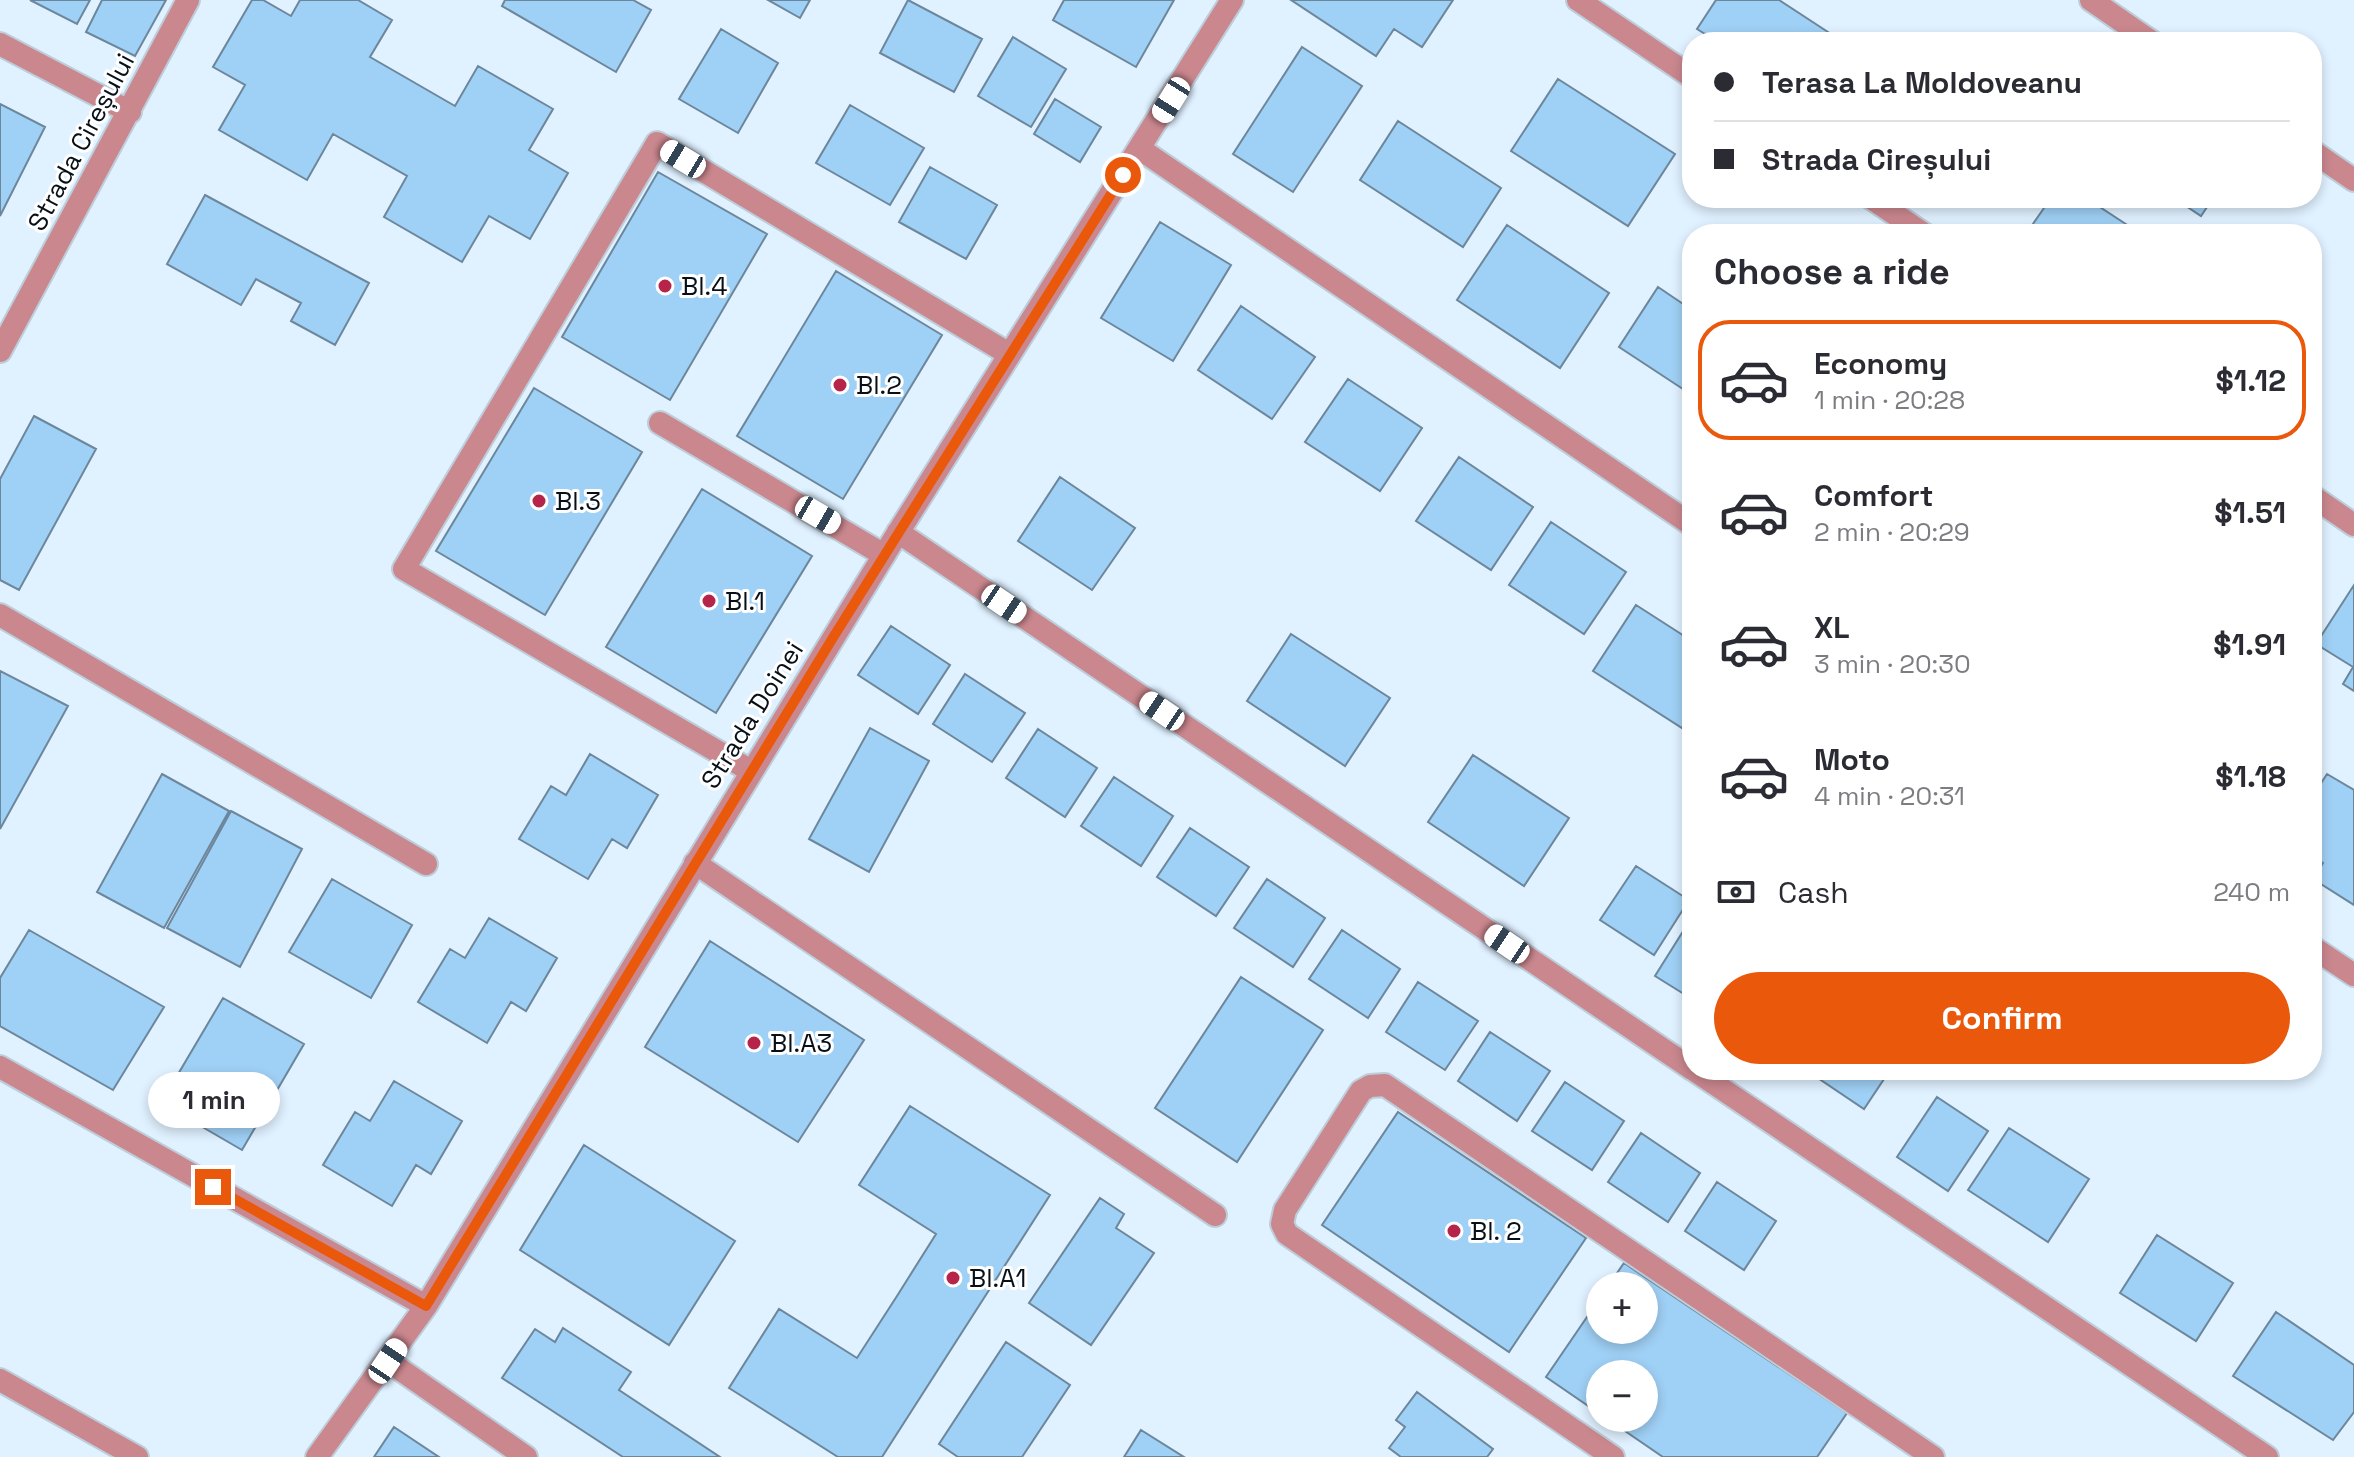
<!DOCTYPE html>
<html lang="en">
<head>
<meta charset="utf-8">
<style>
	:root { --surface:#fff; --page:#f7f7f7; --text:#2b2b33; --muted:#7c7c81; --line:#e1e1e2; --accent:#ea580c }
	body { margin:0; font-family:"Space Grotesk",sans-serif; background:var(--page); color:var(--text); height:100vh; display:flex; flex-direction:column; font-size:30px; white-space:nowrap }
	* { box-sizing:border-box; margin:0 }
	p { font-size:26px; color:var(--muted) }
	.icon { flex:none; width:44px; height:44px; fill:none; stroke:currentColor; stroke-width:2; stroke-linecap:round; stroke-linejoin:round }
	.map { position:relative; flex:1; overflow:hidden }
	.panel { position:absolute; left:1682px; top:224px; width:640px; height:856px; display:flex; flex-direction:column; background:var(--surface); border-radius:32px; box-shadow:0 4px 12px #0003 }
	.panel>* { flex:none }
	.guide { position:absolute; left:1682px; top:32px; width:640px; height:176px; border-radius:32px; box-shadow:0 4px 12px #0003; display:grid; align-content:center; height:176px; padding:0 32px; background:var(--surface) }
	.tools { position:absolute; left:1586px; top:1272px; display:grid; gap:16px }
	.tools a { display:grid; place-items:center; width:72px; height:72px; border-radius:50%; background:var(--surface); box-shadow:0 4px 12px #0003; font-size:40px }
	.end { position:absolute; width:36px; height:36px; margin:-18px; border:10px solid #ea580c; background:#fff; box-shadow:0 0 0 4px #fff }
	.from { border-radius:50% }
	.bubble { position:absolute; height:56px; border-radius:28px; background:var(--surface); box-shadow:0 4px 12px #0003; font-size:26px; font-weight:600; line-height:56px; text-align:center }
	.car { position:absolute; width:24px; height:48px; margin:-24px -12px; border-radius:10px; box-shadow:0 0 6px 2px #0007; background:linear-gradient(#fff 24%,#345 0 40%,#fff 0 76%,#345 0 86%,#fff 0) }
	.guide b { display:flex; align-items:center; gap:28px; height:76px; font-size:30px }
	.guide b+b { border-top:2px solid var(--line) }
	.guide i { width:20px; height:20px; background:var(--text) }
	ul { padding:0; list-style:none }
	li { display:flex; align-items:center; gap:24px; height:120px; margin:0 16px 12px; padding:0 16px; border:4px solid transparent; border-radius:32px }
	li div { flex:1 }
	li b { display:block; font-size:30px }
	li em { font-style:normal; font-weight:600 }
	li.current { border-color:var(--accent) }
	li>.icon { width:72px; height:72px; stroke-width:1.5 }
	h2 { padding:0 32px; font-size:36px; line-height:96px }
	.pay { display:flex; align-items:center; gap:20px; height:88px; padding:0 32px; font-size:30px }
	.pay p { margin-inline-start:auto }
	.primary-button { display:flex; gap:16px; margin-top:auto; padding:16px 32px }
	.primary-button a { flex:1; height:92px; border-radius:48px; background:var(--accent); color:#fff; font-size:32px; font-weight:600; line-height:92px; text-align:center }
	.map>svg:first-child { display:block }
	.building { fill:#9fd0f5; stroke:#6c869b; stroke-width:2 }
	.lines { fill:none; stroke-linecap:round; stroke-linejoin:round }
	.service-casing { stroke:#bdcdda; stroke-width:26 }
	.minor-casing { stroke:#bdcdda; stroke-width:26 }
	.service { stroke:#ca878e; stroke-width:22 }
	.minor { stroke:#ca878e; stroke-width:22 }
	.route { stroke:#ea580c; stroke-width:10 }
	.poi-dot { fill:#b6244a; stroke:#fff; stroke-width:3 }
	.labels { text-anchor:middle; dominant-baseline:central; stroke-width:6; stroke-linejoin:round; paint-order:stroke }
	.street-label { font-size:26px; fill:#071018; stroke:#fff }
	.poi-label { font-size:26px; fill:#071018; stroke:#fff; text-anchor:start }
</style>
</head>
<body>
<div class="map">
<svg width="2354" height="1457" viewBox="0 0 2354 1457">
	<rect width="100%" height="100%" fill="#e0f1ff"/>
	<!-- building -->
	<path class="building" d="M30 0H90L77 24Z
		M102 0H166L135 56 86 32Z
		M252 0H263L291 16 300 0H358L392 20 370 57 455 106 478 66 553 109 529 150 568 173 530 239 489 216 462 262 384 217 407 176 333 134 307 180 219 130 245 85 213 67Z
		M505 0H633L651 10 616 72 502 6Z
		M768 0H810L800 18Z
		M908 0 982 39 954 92 880 53Z
		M1064 0H1174L1136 67 1053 20Z
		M1291 0H1453L1422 47 1394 29 1376 56Z
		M1716 0H1779L1831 34 1826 42H1718L1697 29Z
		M721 29 778 63 738 133 679 99Z
		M1013 37 1066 69 1031 127 978 96Z
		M1302 47 1362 86 1293 192 1233 154Z
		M1558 79 1675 154 1628 226 1511 151Z
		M1055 99 1101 127 1080 162 1034 134Z
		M0 104 45 127 0 216Z
		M850 105 924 148 890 205 816 163Z
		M1398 121 1501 188 1463 247 1360 180Z
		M930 167 997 205 966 259 899 222Z
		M658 172 767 234 670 400 562 337Z
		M205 195 369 283 335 345 291 321 301 303 256 279 241 305 167 264Z
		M2051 198H2086L2141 234H2026Z
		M2174 198H2213L2201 216Z
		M1160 222 1231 265 1173 361 1101 318Z
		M1507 225 1609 293 1560 368 1457 300Z
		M836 271 942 335 843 499 737 436Z
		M1658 287 1692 310V395L1619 347Z
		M1241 306 1315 357 1272 419 1198 370Z
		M1348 379 1422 428 1380 491 1305 442Z
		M534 388 642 452 545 615 436 551Z
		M34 416 96 449 19 590 0 580V479Z
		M1459 457 1533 507 1491 570 1416 521Z
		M1060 477 1135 528 1092 590 1018 541Z
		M702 489 812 556 716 713 606 647Z
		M1551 522 1626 572 1584 634 1509 585Z
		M2354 585V691L2343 684 2353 667 2316 644Z
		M1636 605 1692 641V712L1682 728 1593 671Z
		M891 626 950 665 918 714 858 675Z
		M1291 634 1390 698 1345 766 1247 701Z
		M0 671 68 706 0 829Z
		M965 674 1025 713 992 762 933 724Z
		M870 728 929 761 869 872 809 839Z
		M1038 729 1097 768 1065 817 1006 778Z
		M590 754 658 795 627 848 612 839 588 879 519 839 551 786 566 795Z
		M1473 755 1569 818 1524 886 1428 822Z
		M162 774 229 811 164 928 97 892Z
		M2327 774 2354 790V905L2313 879 2323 863 2312 855V797Z
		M1114 777 1173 816 1141 866 1081 826Z
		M231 811 302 849 240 967 167 928Z
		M1190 828 1249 867 1216 916 1157 877Z
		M1636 866 1689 900 1654 955 1600 920Z
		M332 879 412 925 371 998 289 952Z
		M1267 879 1325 918 1293 967 1234 928Z
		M1692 917V999L1655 976Z
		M489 918 557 958 526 1011 511 1002 487 1043 418 1002 450 949 465 958Z
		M29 930 164 1007 113 1090 0 1026V978Z
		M1342 930 1400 969 1368 1018 1309 979Z
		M710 941 864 1040 798 1142 645 1047Z
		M1241 977 1323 1030 1237 1162 1155 1108Z
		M1418 982 1478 1021 1445 1070 1386 1032Z
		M223 998 304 1044 242 1150 161 1103Z
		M1490 1032 1550 1071 1517 1121 1458 1081Z
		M1806 1070H1890L1864 1109Z
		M394 1081 462 1121 431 1174 416 1165 392 1206 323 1165 355 1112 370 1121Z
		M1565 1082 1624 1121 1592 1170 1532 1131Z
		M1937 1097 1988 1131 1948 1191 1897 1157Z
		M910 1106 1050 1195 882 1457H838L729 1388 779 1309 857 1358 897 1296 936 1234 859 1185Z
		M1398 1112 1586 1238 1509 1352 1322 1225Z
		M2009 1128 2089 1179 2048 1242 1968 1190Z
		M1641 1133 1700 1173 1668 1222 1608 1182Z
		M584 1145 735 1241 669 1345 520 1250Z
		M1717 1182 1776 1221 1744 1270 1685 1231Z
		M1100 1198 1124 1214 1116 1228 1154 1253 1091 1345 1029 1303Z
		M2157 1235 2233 1283 2196 1341 2120 1293Z
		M1624 1263 1847 1413 1817 1457H1663L1606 1418H1644V1374H1600V1414L1546 1377 1600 1298V1330H1644V1286H1608Z
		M2276 1312 2354 1365V1412L2333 1440 2233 1376Z
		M563 1328 631 1372 619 1390 720 1457H623L502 1378 535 1329 555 1342Z
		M1006 1342 1070 1385 1022 1457H958L939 1444Z
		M1417 1392 1493 1449 1487 1457H1401L1389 1448 1405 1427 1396 1420Z
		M394 1427 439 1457H374Z
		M1141 1430 1184 1457H1124Z"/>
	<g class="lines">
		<!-- service casing -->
		<g class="service-casing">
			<path id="service" d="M660 423 884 555
				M751 771 404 569 657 143 1009 354
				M695 863 1215 1215
				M0 1380 137 1457
				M1613 1457 1287 1234 1282 1224 1285 1210 1361 1091 1370 1086 1385 1085 1933 1457"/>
		</g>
		<!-- minor casing -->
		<g class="minor-casing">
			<path id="minor" d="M1578 0 1692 77
				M2091 0 2152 42
				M0 44 130 112
				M1140 149 1692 525
				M2312 151 2354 180
				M1871 198 1924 234
				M0 351 188 0
				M2312 496 2354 525
				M898 532 1692 1069
				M0 615 426 864
				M2312 947 2354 975
				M0 1067 426 1306
				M1694 1070 2267 1457
				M388 1361 526 1457
				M317 1457 426 1306 884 555 1232 0"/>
		</g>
		<!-- service -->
		<use href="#service" class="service"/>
		<!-- minor -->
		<use href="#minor" class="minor"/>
	</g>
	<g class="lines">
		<!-- route -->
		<path class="route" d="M213 1187 426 1306 834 636 1123 175"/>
	</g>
	<!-- markers -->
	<g class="poi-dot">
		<circle cx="665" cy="286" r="8"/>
		<circle cx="840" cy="385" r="8"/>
		<circle cx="539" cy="501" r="8"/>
		<circle cx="709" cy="601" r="8"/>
		<circle cx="754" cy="1043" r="8"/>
		<circle cx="1454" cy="1231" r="8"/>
		<circle cx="953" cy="1278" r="8"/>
	</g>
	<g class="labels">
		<!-- street labels -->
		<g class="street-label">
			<text transform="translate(81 142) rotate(-62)">Strada Cireșului</text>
			<text transform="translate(752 715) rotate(-58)">Strada Doinei</text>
		</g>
		<!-- poi labels -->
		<g class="poi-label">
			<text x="681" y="286">Bl.4</text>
			<text x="856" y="385">Bl.2</text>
			<text x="555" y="501">Bl.3</text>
			<text x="725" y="601">Bl.1</text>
			<text x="770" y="1043">Bl.A3</text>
			<text x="1470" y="1231">Bl. 2</text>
			<text x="969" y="1278">Bl.A1</text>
		</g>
	</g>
</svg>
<div class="tools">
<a>+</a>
<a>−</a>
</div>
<i class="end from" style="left:1123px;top:175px"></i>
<i class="end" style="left:213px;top:1187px"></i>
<div class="bubble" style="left:148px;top:1072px;width:132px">1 min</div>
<i class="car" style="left:1171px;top:100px;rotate:212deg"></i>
<i class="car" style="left:683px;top:159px;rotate:301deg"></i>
<i class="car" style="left:818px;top:515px;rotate:120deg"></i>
<i class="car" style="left:1004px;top:604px;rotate:124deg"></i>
<i class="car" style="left:1162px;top:711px;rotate:304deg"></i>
<i class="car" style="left:1507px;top:944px;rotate:304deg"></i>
<i class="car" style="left:388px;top:1361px;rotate:34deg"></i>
<div class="guide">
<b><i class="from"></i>Terasa La Moldoveanu</b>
<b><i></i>Strada Cireșului</b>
</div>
<section class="panel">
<h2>Choose a ride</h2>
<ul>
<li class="current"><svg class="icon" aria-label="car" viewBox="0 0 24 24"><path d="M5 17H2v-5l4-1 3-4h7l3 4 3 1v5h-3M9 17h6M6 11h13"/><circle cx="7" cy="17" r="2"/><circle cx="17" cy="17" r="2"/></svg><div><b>Economy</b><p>1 min · 20:28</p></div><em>$1.12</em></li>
<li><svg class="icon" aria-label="car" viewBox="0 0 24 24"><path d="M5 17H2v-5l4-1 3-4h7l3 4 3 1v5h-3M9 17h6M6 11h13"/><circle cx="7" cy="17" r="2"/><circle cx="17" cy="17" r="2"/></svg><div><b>Comfort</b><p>2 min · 20:29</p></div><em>$1.51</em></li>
<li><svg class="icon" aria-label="car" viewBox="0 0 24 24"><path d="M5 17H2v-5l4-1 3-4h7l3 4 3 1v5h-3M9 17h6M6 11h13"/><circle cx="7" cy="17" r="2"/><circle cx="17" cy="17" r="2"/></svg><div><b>XL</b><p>3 min · 20:30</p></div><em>$1.91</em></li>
<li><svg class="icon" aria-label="car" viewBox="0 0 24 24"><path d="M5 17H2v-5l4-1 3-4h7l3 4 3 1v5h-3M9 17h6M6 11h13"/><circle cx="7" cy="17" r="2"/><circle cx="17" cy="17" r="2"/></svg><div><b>Moto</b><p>4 min · 20:31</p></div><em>$1.18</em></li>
</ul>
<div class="pay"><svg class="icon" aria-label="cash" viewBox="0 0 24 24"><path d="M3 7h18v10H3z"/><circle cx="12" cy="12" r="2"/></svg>Cash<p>240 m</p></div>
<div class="primary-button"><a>Confirm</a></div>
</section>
</div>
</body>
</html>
